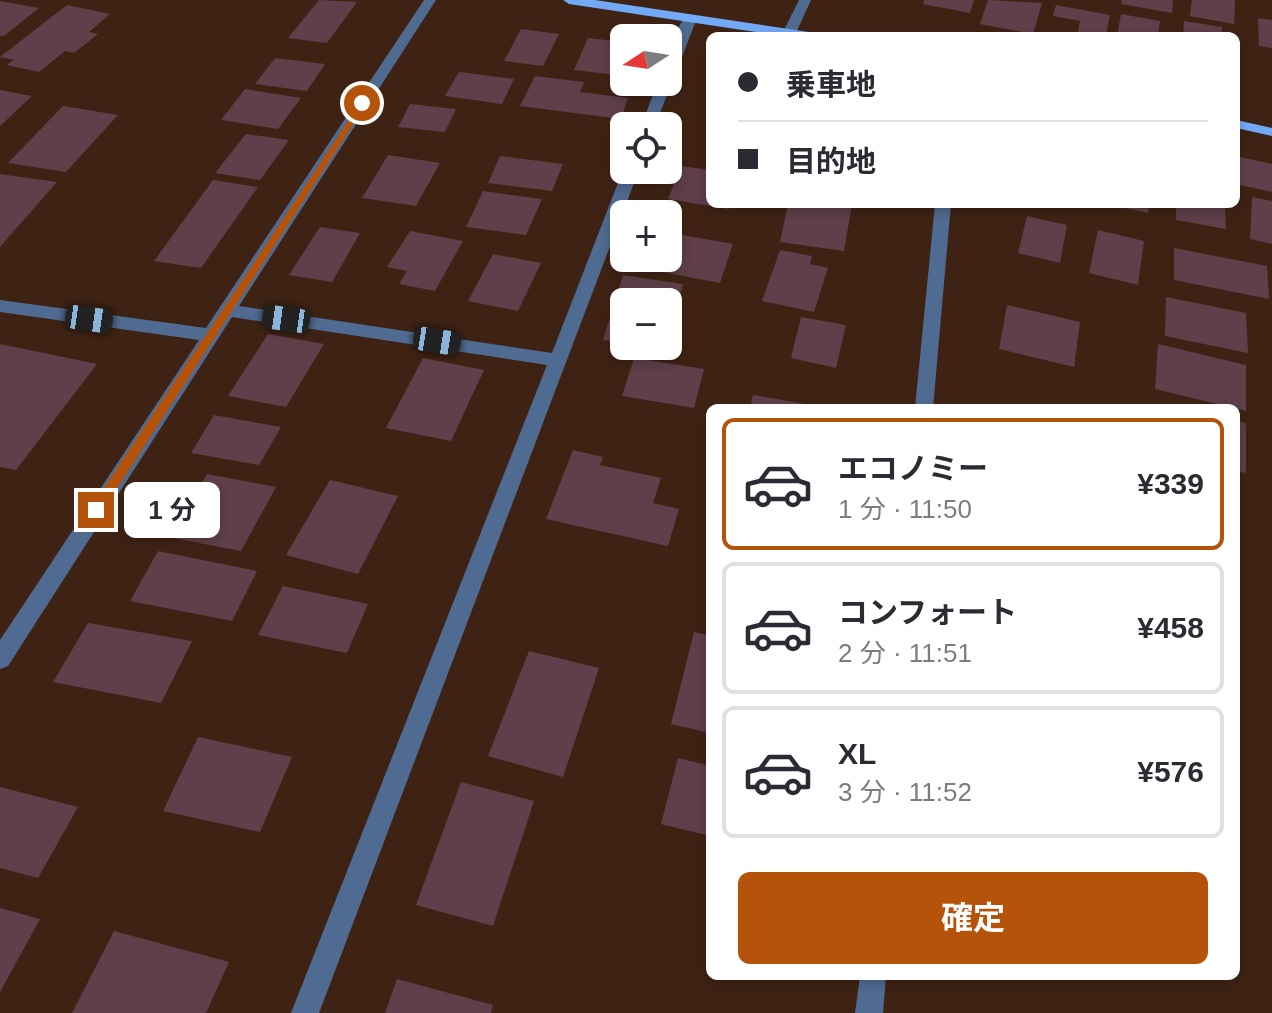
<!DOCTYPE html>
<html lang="ja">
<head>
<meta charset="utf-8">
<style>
	:root { --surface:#fff; --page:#f2f2f3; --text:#2b2b33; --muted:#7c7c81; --line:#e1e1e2; --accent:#b45309 }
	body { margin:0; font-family:Arial,"Noto Sans JP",sans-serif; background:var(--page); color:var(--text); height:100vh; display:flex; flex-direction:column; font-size:30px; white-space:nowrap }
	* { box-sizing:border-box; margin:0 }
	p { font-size:26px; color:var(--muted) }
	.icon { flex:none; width:44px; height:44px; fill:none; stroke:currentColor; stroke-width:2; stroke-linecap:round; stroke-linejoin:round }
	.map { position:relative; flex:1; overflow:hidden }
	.sheet { position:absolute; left:706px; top:404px; width:534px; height:576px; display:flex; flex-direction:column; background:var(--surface); border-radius:12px; box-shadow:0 4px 12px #0003 }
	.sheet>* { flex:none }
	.banner { position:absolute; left:706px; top:32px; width:534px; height:176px; border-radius:12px; box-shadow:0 4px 12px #0003; display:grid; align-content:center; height:176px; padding:0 32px; background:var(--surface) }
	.needle { width:52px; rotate:258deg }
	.controls { position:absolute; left:610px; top:24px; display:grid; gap:16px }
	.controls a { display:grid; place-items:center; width:72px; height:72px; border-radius:12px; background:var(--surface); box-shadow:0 4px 12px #0003; font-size:40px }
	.end { position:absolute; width:36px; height:36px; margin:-18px; border:10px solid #b45309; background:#fff; box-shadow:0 0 0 4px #fff }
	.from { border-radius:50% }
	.bubble { position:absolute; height:56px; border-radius:12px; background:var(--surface); box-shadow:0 4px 12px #0003; font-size:26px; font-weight:700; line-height:56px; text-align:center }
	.car { position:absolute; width:24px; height:48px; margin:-24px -12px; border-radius:10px; box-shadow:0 0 6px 2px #0007; background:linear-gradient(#222 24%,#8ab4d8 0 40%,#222 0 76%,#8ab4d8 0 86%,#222 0) }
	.banner b { display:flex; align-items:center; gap:28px; height:76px; font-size:30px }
	.banner b+b { border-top:2px solid var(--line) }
	.banner i { width:20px; height:20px; background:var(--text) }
	ul { padding:14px 0 0; list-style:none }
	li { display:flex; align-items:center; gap:24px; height:132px; margin:0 16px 12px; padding:0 16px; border:4px solid var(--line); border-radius:12px }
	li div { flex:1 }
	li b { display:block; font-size:30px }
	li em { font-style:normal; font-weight:700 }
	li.active { border-color:var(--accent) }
	li>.icon { width:72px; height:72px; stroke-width:1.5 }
	.primary-button { display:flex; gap:16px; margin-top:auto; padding:16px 32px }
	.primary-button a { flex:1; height:92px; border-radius:12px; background:var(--accent); color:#fff; font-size:32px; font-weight:700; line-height:92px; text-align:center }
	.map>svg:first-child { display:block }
	.building { fill:#5f3f49 }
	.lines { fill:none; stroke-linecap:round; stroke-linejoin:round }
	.minor { fill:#506b91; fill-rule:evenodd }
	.major { fill:#72aaf7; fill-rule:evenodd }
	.route { fill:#b45309 }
</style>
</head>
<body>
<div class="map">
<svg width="1272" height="1013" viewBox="0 0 1272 1013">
	<rect width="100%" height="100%" fill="#3e2314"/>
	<!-- building -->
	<path class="building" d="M319 0 357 2 327 43 288 38Z
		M924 0H974L970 13 923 4Z
		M988 0 1042 3 1033 34 980 24Z
		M1122 0H1173L1172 13 1121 4Z
		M1192 0H1235L1234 24 1190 16Z
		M0 1 39 8 4 36H0Z
		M67 5 110 14 89 32 98 34 74 53 65 51 39 72 7 65 14 60 0 57Z
		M1056 5 1110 15 1106 36H1077L1080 21 1053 16Z
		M1121 14 1160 21 1158 36H1117Z
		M1258 18 1272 20V48L1259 46Z
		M1184 21 1222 27V36H1183Z
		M521 29 559 34 543 66 504 61Z
		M588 38 624 42V76L574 70Z
		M275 58 325 64 307 91 255 84Z
		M459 72 514 79 502 104 445 96Z
		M535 76 584 82 580 92 628 98 621 119 520 106Z
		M245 89 301 98 278 129 221 120Z
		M0 90 32 96 0 126Z
		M410 104 456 109 445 132 398 127Z
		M63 106 118 115 66 172 8 163Z
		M246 134 289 140 260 180 215 173Z
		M388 155 440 163 416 206 362 198Z
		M500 156 563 164 552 191 488 183Z
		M1236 156 1272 164V192L1236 184Z
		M681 166 710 170V204H731L729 209 668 199Z
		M0 174 57 182 0 247Z
		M213 180 258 187 201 268 154 261Z
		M483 191 542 199 526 235 466 227Z
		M1252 197 1272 201V244L1250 239Z
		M788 204H852L844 251 780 242Z
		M1111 204H1149L1148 213 1111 205Z
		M1176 204H1225L1226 229 1176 220Z
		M1027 216 1067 225 1060 263 1018 253Z
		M320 227 360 233 332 282 289 275Z
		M1098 230 1144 241 1138 285 1089 273Z
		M410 231 463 241 435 291 399 284 407 271 387 267Z
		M677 234 733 244 720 283 662 272Z
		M1174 248 1267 266 1269 299 1174 280Z
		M780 250 812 256 810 264 828 268 814 312 762 301Z
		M493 254 541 263 518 311 468 301Z
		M623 275 683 284 669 334 668 302H624V343L603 340Z
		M1166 297 1246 313 1248 353 1165 336Z
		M1007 305 1080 322 1074 367 999 349Z
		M801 317 846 325 836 368 791 358Z
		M268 334 324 344 286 407 228 396Z
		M0 344 97 364 16 470 0 467Z
		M1158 344 1246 365V411L1155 389Z
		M423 358 484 370 451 441 386 428Z
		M634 358 704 369 694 408 622 396Z
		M753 395 811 405 810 408H750Z
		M214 415 281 427 259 465 191 453Z
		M1236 421 1246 423V473L1236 471Z
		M573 450 603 457 600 465 661 478 653 503 679 509 668 546 546 519Z
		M207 474 276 487 241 551 141 532 169 487 196 492Z
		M330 480 398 496 358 574 286 555Z
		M158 551 257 571 232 621 130 601Z
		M283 586 368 604 347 653 258 635Z
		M88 623 192 641 161 703 53 682Z
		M694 632 710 636V733L671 724Z
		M529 651 599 668 563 777 488 756Z
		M198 737 292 757 260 832 163 811Z
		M678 758 710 766V836L661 824Z
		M461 782 534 801 493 926 416 905Z
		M0 787 78 807 38 878 0 868Z
		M0 908 40 919 0 992Z
		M114 931 229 962 206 1013H72Z
		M397 979 493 1005 491 1013H385Z"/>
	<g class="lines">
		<!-- minor -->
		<path class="minor" d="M424 0H436L239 306 552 353 623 170H639L319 1013H291L547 365 232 317 8 666 0 669V640L199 340 0 312V300L206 328Z
			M799 0H811L795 35H785L783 32Z
			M690 14 697 18 675 75 669 79 672 82 655 126H641L658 82H668C668 64 673 23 690 14Z
			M935 204H951L933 408H915Z
			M860 976H886L883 1013H855Z"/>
		<!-- major -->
		<path class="major" d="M563 0H595L809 32 816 36H782L569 4Z
			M1236 120 1272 128V136L1236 128Z"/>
	</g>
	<!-- route -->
	<path class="route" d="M362 100 367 103 101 513H92V506Z"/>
</svg>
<div class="controls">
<a><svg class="needle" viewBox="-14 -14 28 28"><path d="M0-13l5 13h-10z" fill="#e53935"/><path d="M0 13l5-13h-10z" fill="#7c7c81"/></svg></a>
<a><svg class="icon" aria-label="locate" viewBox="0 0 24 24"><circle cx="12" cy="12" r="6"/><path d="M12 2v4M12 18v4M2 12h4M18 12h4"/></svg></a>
<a>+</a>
<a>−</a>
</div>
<i class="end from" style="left:362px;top:103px"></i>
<i class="end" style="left:96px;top:510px"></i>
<div class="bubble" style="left:124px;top:482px;width:96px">1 分</div>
<i class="car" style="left:89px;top:319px;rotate:98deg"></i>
<i class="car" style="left:286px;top:319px;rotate:278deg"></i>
<i class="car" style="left:437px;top:341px;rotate:99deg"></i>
<div class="banner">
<b><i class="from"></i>乗車地</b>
<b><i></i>目的地</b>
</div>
<section class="sheet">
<ul>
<li class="active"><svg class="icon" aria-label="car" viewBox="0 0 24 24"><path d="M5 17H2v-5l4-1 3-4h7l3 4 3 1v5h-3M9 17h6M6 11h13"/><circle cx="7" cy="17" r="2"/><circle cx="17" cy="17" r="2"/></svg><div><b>エコノミー</b><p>1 分 · 11:50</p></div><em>¥339</em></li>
<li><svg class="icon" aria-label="car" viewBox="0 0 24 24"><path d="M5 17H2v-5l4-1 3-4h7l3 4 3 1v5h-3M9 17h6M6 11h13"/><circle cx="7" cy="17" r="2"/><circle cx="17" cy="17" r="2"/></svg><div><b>コンフォート</b><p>2 分 · 11:51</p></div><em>¥458</em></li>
<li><svg class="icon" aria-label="car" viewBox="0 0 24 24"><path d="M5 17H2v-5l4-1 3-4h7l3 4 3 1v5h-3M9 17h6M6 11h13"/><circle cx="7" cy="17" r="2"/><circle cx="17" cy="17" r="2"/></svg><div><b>XL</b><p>3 分 · 11:52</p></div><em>¥576</em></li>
</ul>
<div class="primary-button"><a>確定</a></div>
</section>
</div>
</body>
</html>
